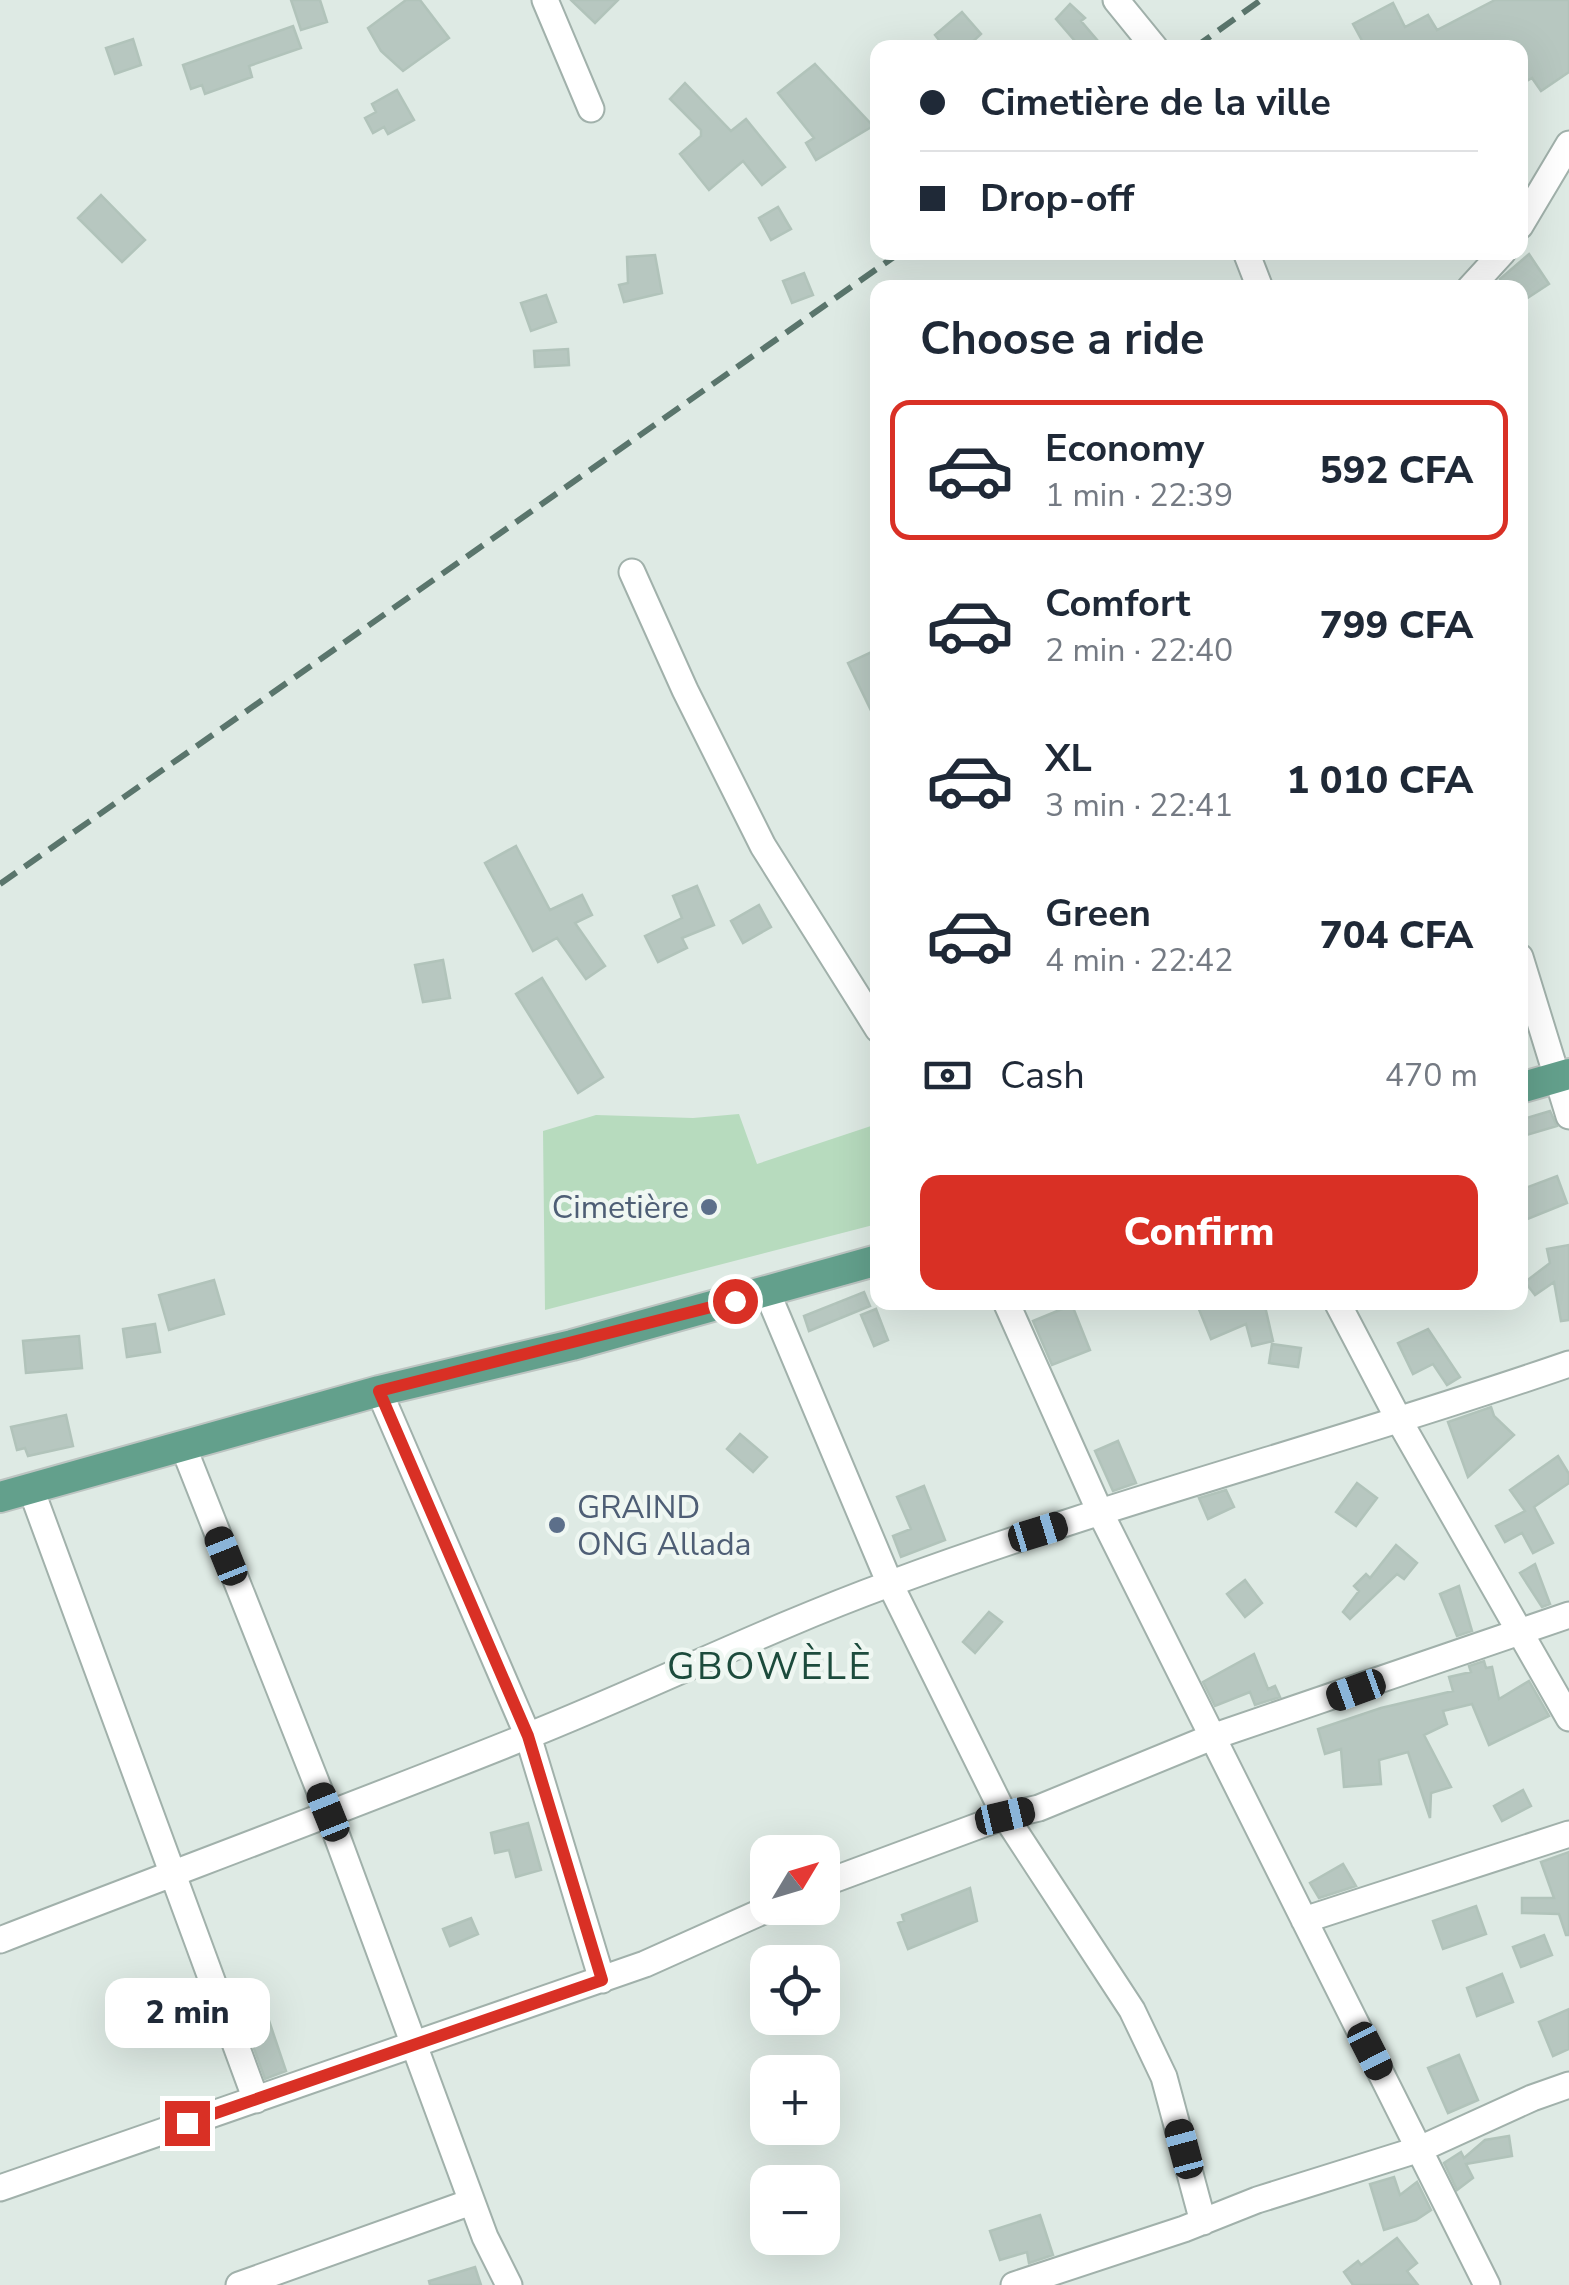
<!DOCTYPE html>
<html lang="en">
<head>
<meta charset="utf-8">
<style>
	:root { --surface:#fff; --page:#f2f2f3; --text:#1f2937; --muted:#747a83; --line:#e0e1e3; --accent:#d93025 }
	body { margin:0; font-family:"Nunito Sans",sans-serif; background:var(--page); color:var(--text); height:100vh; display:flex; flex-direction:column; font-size:38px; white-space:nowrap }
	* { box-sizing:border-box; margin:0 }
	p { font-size:32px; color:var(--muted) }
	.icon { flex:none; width:55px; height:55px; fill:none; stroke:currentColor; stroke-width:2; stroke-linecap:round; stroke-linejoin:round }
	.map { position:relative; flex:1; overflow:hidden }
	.details { position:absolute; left:870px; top:280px; width:658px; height:1030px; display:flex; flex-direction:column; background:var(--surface); border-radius:20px; box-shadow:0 10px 40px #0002 }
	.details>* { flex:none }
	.banner { position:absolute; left:870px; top:40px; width:658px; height:220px; border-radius:20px; box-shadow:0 10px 40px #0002; display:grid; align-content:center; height:220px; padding:0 50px; background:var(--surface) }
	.needle { width:65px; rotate:52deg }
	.fabs { position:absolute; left:750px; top:1835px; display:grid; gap:20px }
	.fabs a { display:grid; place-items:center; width:90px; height:90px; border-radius:20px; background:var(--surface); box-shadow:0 10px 40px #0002; font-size:50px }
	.end { position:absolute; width:45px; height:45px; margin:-22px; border:12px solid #d93025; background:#fff; box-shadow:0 0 0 5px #fff }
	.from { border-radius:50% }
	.bubble { position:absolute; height:70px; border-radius:20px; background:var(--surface); box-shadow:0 10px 40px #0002; font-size:32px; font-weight:800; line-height:70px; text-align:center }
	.car { position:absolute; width:30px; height:60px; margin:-30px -15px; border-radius:12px; box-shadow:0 0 8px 2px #0007; background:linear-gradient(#222 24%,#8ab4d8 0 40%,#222 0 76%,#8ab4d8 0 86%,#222 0) }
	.banner b { display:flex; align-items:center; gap:35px; height:95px; font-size:38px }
	.banner b+b { border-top:2px solid var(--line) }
	.banner i { width:25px; height:25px; background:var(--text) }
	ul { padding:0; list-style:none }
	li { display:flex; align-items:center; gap:30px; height:140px; margin:0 20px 15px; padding:0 30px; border:5px solid transparent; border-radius:20px }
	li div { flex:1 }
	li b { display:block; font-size:38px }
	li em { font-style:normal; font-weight:800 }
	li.active { border-color:var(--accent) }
	li>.icon { width:90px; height:90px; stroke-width:1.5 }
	h2 { padding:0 50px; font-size:45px; line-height:120px }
	.pay { display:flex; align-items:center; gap:25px; height:110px; padding:0 50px; font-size:38px }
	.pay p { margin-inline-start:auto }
	.action { display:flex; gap:20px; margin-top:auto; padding:20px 50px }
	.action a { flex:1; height:115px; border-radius:20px; background:var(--accent); color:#fff; font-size:40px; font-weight:800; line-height:115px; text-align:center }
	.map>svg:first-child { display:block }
	.green { fill:#b7dbbe }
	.building { fill:#b7c7c0; stroke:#b1c3ba; stroke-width:2.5 }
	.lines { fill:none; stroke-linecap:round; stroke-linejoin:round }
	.minor-casing { stroke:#a1b1ab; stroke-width:29 }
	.major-casing { stroke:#bcc4c1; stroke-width:34 }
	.minor { stroke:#fff; stroke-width:25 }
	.major { stroke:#63a08c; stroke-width:30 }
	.rail { stroke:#5a756c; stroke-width:6; stroke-dasharray:20 10; stroke-linecap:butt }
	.route { stroke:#d93025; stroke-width:12 }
	.service-dot { fill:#5c6f8a; stroke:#eff7f2; stroke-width:4 }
	.labels { text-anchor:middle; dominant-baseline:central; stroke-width:9; stroke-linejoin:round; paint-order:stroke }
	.service-label { font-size:32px; fill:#4e5e75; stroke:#eff7f2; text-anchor:end }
	.quarter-label { font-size:38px; letter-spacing:2.5px; fill:#1c4b3c; stroke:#eff7f2 }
</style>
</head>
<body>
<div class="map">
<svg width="1569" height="2285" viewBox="0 0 1569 2285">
	<rect width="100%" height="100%" fill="#deeae4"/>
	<!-- green -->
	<path class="green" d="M739 1114 757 1164 877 1124V1224L545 1310 543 1131 596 1115 693 1118Z"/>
	<!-- building -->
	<path class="building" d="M291 0H320L327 22 301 30Z
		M406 0H420L449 38 403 71 381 51 368 28Z
		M571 0H618L595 23Z
		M1495 0H1569V72L1541 91 1532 78 1520 85V48H1366L1353 24 1393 3 1405 27 1428 15 1437 30Z
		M1070 4 1085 18 1081 21 1104 48H1081L1056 19Z
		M962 12 981 34 966 48H945L935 35Z
		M293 26 301 48 249 66 252 77 205 94 202 85 191 89 183 65Z
		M133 39 141 65 115 74 106 48Z
		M815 64 873 126 816 160 806 143 814 138 778 93Z
		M685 83 731 131 746 119 785 167 762 185 743 161 709 190 680 154 701 136V130L670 99Z
		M397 90 414 120 388 134 384 127 373 133 365 118 376 112 372 104Z
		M101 195 145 240 122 262 78 218Z
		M778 207 791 229 771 240 759 218Z
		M1529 254 1549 284 1520 303V288H1506L1500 279Z
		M655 255 662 293 624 302 619 285 628 283 627 257Z
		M804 273 813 295 792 303 783 281Z
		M546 295 556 322 531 331 521 303Z
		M568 349 569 365 535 367 534 351Z
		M878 649V725L848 663Z
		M516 846 550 910 582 895 592 915 575 923 605 966 586 979 557 938 533 951 485 863Z
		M697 886 714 925 682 938 687 948 658 962 645 936 682 918 673 896Z
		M759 905 771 927 743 943 731 921Z
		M443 960 450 998 423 1002 415 965Z
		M542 978 603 1077 578 1093 516 994Z
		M1550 1111 1557 1126 1523 1136 1520 1120Z
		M1557 1176 1567 1203 1520 1222V1190Z
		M1569 1245V1320L1561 1321 1554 1282 1535 1295 1525 1282 1550 1263 1547 1249Z
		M214 1280 224 1314 169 1330 159 1295Z
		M864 1292 870 1306 809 1331 804 1316Z
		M1196 1302H1264L1273 1341 1252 1346 1246 1324 1211 1339Z
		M1072 1305 1090 1350 1052 1365 1033 1321Z
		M876 1309 888 1340 874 1346 861 1315Z
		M155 1324 160 1352 127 1357 123 1329Z
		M1428 1329 1460 1377 1447 1385 1433 1364 1413 1374 1398 1343Z
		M79 1336 82 1368 26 1373 23 1341Z
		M1272 1344 1301 1348 1298 1367 1269 1363Z
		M1491 1407 1494 1416 1514 1435 1468 1477 1448 1422Z
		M66 1415 73 1446 28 1456 25 1448 17 1450 11 1427Z
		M740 1434 767 1457 753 1472 727 1449Z
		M1118 1441 1136 1483 1113 1491 1095 1451Z
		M1558 1456 1569 1474V1483L1534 1507 1553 1543 1533 1553 1522 1533 1505 1542 1496 1526 1525 1511 1510 1490Z
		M1357 1483 1377 1498 1356 1526 1336 1512Z
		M924 1486 945 1540 901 1557 893 1536 911 1529 897 1497Z
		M1226 1490 1234 1507 1208 1519 1199 1498Z
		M1396 1545 1417 1563 1404 1579 1397 1574 1350 1619 1343 1612 1359 1591 1354 1586 1366 1574 1370 1578Z
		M1535 1564 1550 1604 1542 1607 1520 1573Z
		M1245 1580 1262 1603 1245 1617 1227 1594Z
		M1459 1586 1472 1631 1457 1636 1440 1594Z
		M989 1612 1002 1622 975 1653 963 1642Z
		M1254 1654 1268 1689 1275 1686 1280 1697 1255 1705 1250 1692 1215 1706 1203 1682Z
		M1484 1661 1486 1668 1492 1667 1499 1699 1529 1681 1549 1716 1489 1745 1472 1704 1443 1711 1447 1724 1424 1735 1451 1787 1431 1793 1430 1818 1408 1752 1379 1760 1381 1784 1344 1787 1341 1749 1325 1754 1318 1729 1381 1708 1453 1691 1449 1677 1471 1672 1469 1666Z
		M1523 1790 1531 1806 1502 1821 1494 1806Z
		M528 1823 541 1870 516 1877 509 1850 495 1853 491 1833Z
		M1569 1852V1935H1566L1559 1914 1522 1913V1898H1554L1541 1862Z
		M1343 1864 1356 1886 1319 1898 1310 1883Z
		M970 1888 977 1921 908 1949 898 1923 904 1921 902 1915Z
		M1476 1906 1486 1934 1443 1949 1433 1921Z
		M471 1918 478 1934 450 1946 443 1929Z
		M1544 1935 1552 1955 1521 1967 1513 1947Z
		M1502 1974 1513 2002 1477 2016 1467 1988Z
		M262 2000 286 2071 265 2079 240 2010Z
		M1569 2009V2049L1553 2056 1539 2022Z
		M1459 2055 1478 2100 1448 2113 1428 2068Z
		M1509 2136 1512 2156 1466 2164 1473 2178 1457 2190 1444 2163 1461 2152 1464 2158 1485 2140Z
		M1394 2177 1400 2195 1417 2182 1431 2210 1416 2220 1384 2230 1370 2184Z
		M1040 2215 1053 2255 1029 2263 1027 2252 1000 2260 990 2231Z
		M1397 2238 1417 2263 1407 2271 1418 2285H1353L1344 2272 1358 2261 1361 2265Z
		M475 2267 481 2285H430L429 2281Z"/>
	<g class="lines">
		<!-- minor casing -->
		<g class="minor-casing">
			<path id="minor" d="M545 0 591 109
				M1116 0 1155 48
				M1520 226 1569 144
				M1246 252 1260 288
				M1470 288 1503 252
				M632 572 685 690 763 846 878 1029
				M1520 957 1569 1116
				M767 1292 890 1584 1005 1816 1132 2010 1164 2077 1203 2222
				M1006 1302 1100 1512 1487 2285
				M1337 1302 1400 1422 1569 1718
				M379 1391 528 1736 602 1980
				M183 1446 328 1812 485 2237 509 2285
				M31 1489 256 2100
				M822 1884 1005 1816 1039 1808 1212 1737 1569 1615
				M1304 1920 1569 1834
				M0 1940C175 1872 351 1807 525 1737 648 1688 766 1629 889 1584 1113 1501 1344 1442 1569 1364
				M0 2188 645 1964 770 1908
				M239 2285 471 2202
				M1014 2285 1184 2229 1257 2200 1420 2149 1532 2098 1569 2085"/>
		</g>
		<!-- major casing -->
		<g class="major-casing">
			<path id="major" d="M1520 1088 1569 1074
				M0 1497 379 1391 572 1345 878 1260"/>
		</g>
		<!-- minor -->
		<use href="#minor" class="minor"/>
		<!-- major -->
		<use href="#major" class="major"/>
		<!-- rail -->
		<path class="rail" d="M1194 48 1261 0
			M0 884 901 252"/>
	</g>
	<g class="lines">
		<!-- route -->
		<path class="route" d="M187 2123 602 1980 528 1736 379 1391 735 1301"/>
	</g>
	<!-- markers -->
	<g class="service-dot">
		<circle cx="709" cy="1207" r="10"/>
		<circle cx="557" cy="1525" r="10"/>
	</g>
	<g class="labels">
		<!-- service labels -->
		<g class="service-label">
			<text x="689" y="1207">Cimetière</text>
			<text x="577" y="1507" text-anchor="start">GRAIND<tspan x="577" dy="37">ONG Allada</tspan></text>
		</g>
		<!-- quarter labels -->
		<g class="quarter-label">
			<text x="770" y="1666">GBOWÈLÈ</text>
		</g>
	</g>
</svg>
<div class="fabs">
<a><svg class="needle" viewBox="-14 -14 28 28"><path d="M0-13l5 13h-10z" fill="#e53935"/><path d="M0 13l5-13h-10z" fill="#747a83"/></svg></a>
<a><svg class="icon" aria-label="locate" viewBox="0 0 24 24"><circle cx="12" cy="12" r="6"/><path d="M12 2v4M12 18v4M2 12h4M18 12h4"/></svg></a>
<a>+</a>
<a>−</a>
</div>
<i class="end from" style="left:735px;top:1301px"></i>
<i class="end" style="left:187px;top:2123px"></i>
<div class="bubble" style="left:105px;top:1978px;width:165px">2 min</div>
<i class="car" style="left:1038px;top:1532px;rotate:73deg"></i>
<i class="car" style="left:226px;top:1556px;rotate:338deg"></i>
<i class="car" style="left:1356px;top:1690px;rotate:250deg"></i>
<i class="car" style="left:328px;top:1812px;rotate:338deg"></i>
<i class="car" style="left:1005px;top:1816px;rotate:77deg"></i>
<i class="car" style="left:1370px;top:2051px;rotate:153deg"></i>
<i class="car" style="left:1184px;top:2149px;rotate:345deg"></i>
<div class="banner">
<b><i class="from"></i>Cimetière de la ville</b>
<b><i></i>Drop-off</b>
</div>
<section class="details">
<h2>Choose a ride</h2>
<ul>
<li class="active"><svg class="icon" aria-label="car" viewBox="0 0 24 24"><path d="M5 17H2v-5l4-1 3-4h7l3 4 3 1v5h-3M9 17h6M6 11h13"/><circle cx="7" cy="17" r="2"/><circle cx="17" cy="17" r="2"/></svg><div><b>Economy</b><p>1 min · 22:39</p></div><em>592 CFA</em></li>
<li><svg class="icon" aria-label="car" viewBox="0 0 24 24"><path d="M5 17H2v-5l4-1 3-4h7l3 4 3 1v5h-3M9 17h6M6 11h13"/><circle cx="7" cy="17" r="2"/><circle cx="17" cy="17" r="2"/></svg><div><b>Comfort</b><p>2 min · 22:40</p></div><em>799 CFA</em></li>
<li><svg class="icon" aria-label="car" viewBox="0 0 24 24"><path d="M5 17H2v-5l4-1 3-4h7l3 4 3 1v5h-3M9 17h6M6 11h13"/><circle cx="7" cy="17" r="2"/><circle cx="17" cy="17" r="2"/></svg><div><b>XL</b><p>3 min · 22:41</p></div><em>1 010 CFA</em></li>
<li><svg class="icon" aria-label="car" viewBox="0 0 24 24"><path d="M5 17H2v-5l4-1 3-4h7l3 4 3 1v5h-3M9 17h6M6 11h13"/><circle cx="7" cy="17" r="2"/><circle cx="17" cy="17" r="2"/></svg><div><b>Green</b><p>4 min · 22:42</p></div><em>704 CFA</em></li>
</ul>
<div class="pay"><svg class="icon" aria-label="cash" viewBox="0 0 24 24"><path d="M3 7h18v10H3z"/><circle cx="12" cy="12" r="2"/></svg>Cash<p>470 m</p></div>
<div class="action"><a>Confirm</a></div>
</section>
</div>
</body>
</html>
